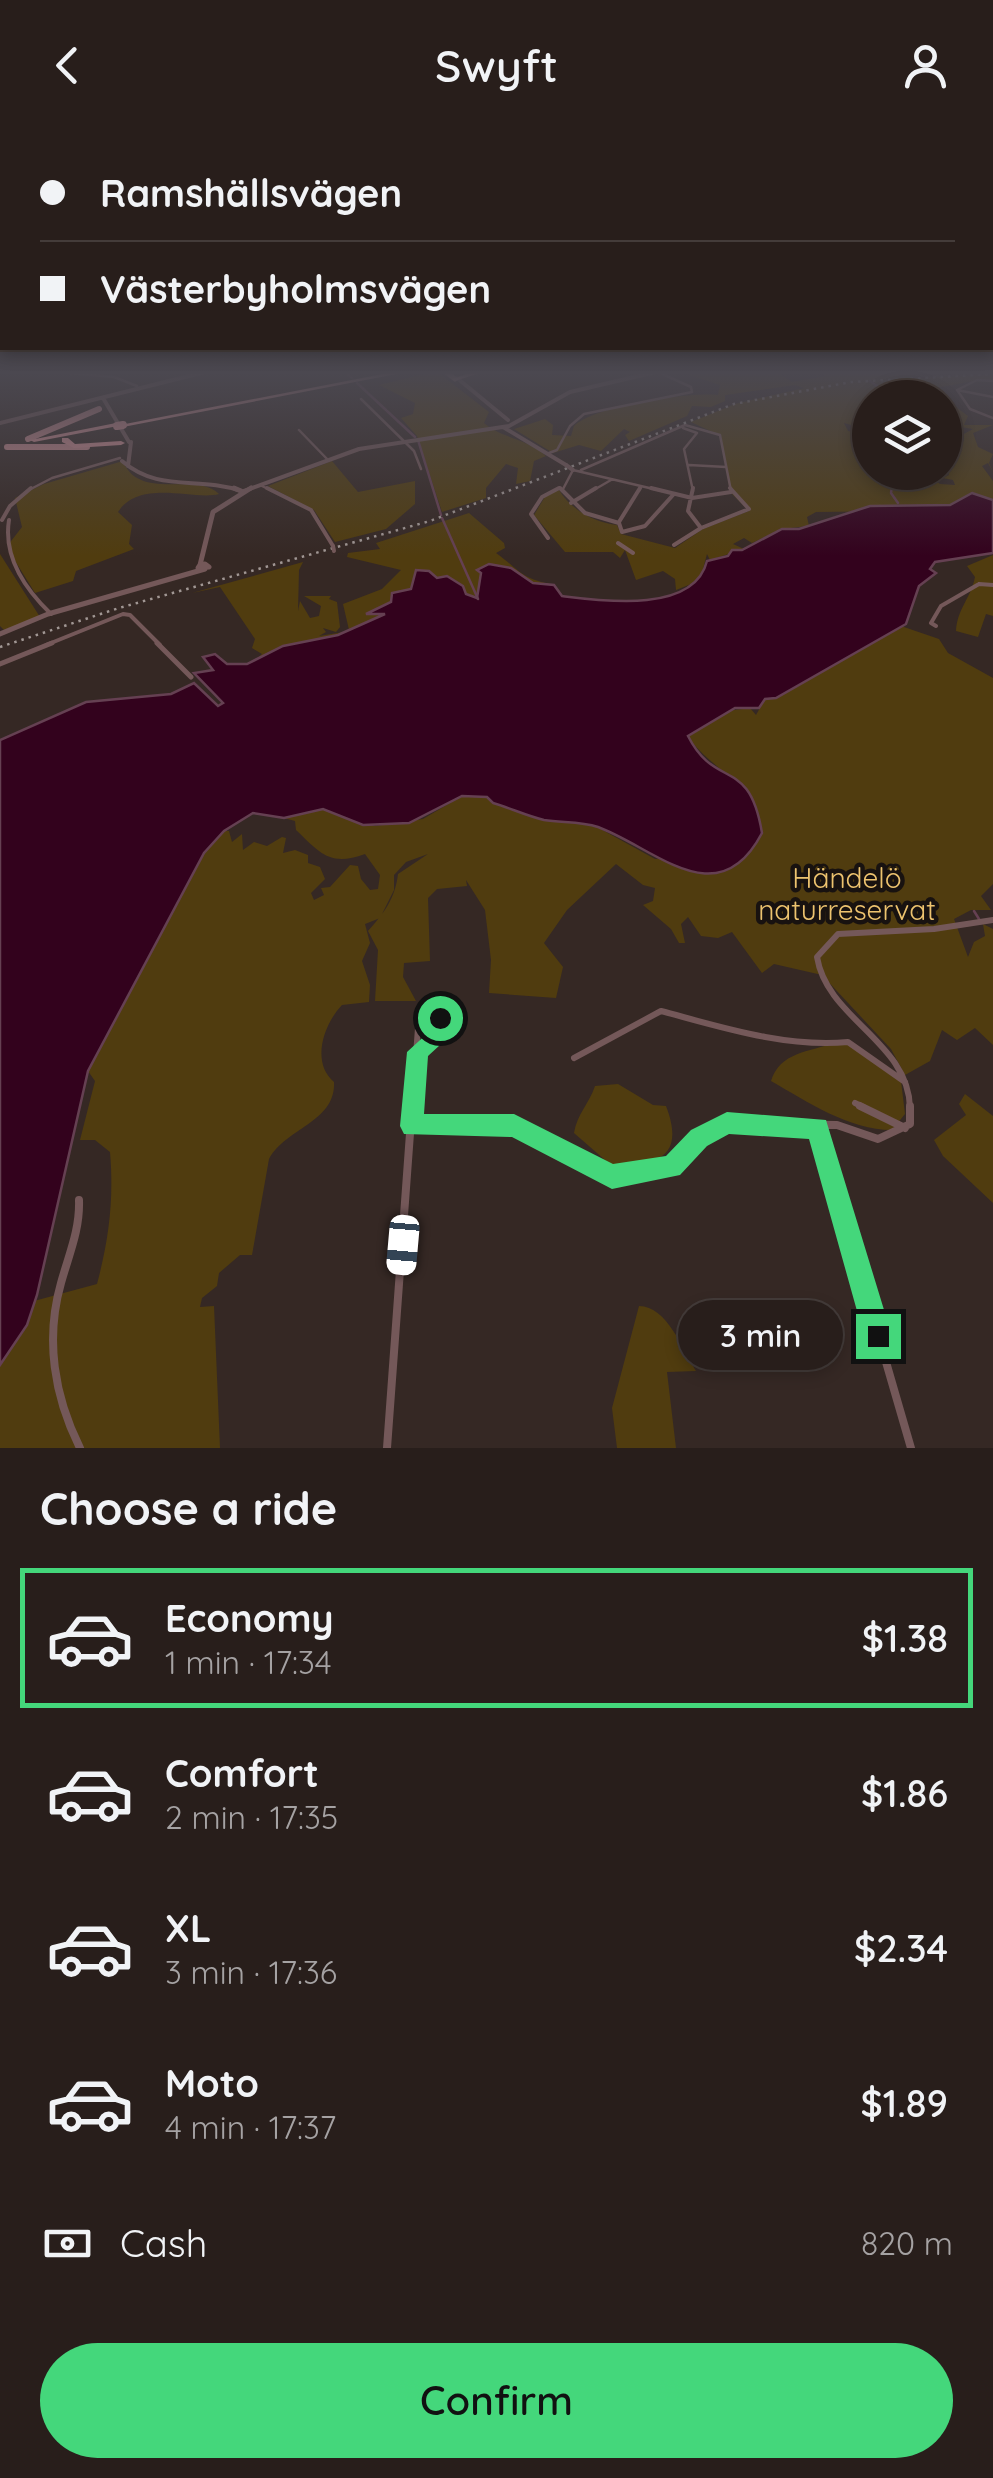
<!DOCTYPE html>
<html lang="en">
<head>
<meta charset="utf-8">
<style>
	:root { --surface:#281e1b; --page:#342b28; --text:#f1f3f6; --muted:#a5a2a3; --line:#443c3a; --accent:#44d77b }
	body { margin:0; font-family:Quicksand,sans-serif; background:var(--page); color:var(--text); height:100vh; display:flex; flex-direction:column; font-size:38px; white-space:nowrap }
	* { box-sizing:border-box; margin:0 }
	p { font-size:32px; color:var(--muted) }
	.icon { flex:none; width:55px; height:55px; fill:none; stroke:currentColor; stroke-width:2; stroke-linecap:round; stroke-linejoin:round }
	.map { position:relative; height:1318px; overflow:hidden }
	.panel { display:flex; flex-direction:column; background:var(--surface); flex:1 }
	.panel>* { flex:none }
	.top-card { position:absolute; left:0px; top:0px; width:995px; height:220px; box-shadow:0 5px 15px #0003,0 0 0 2px var(--line); display:grid; align-content:center; height:220px; padding:0 40px; background:var(--surface) }
	.tools { position:absolute; left:852px; top:250px; display:grid; gap:20px }
	.tools a { display:grid; place-items:center; width:110px; height:110px; border-radius:50%; background:var(--surface); box-shadow:0 5px 15px #0003,0 0 0 2px var(--line); font-size:50px }
	.end { position:absolute; width:45px; height:45px; margin:-22px; border:12px solid #44d77b; background:#111; box-shadow:0 0 0 5px #111 }
	.from { border-radius:50% }
	.bubble { position:absolute; height:70px; border-radius:35px; background:var(--surface); box-shadow:0 5px 15px #0003,0 0 0 2px var(--line); font-size:32px; font-weight:600; line-height:70px; text-align:center }
	.car { position:absolute; width:30px; height:60px; margin:-30px -15px; border-radius:12px; box-shadow:0 0 8px 2px #0007; background:linear-gradient(#fff 24%,#345 0 40%,#fff 0 76%,#345 0 86%,#fff 0) }
	.top-card b { display:flex; align-items:center; gap:35px; height:95px; font-size:38px }
	.top-card b+b { border-top:2px solid var(--line) }
	.top-card i { width:25px; height:25px; background:var(--text) }
	ul { padding:0; list-style:none }
	li { display:flex; align-items:center; gap:30px; height:140px; margin:0 20px 15px; padding:0 20px; border:5px solid transparent; border-radius:0px }
	li div { flex:1 }
	li b { display:block; font-size:38px }
	li em { font-style:normal; font-weight:600 }
	li.selected { border-color:var(--accent) }
	li>.icon { width:90px; height:90px; stroke-width:1.5 }
	h2 { padding:0 40px; font-size:45px; line-height:120px }
	.pay { display:flex; align-items:center; gap:25px; height:110px; padding:0 40px; font-size:38px }
	.pay p { margin-inline-start:auto }
	.button { display:flex; gap:20px; margin-top:auto; padding:20px 40px }
	.button a { flex:1; height:115px; border-radius:60px; background:var(--accent); color:#111; font-size:40px; font-weight:600; line-height:115px; text-align:center }
	header { display:flex; justify-content:space-between; align-items:center; height:130px; padding:0 40px; background:var(--surface); font-size:45px; font-weight:600 }
	.map>svg:first-child { display:block }
	.green { fill:#503c0f }
	.water { fill:#33021d; stroke:#654052; stroke-width:2.5 }
	.lines { fill:none; stroke-linecap:round; stroke-linejoin:round }
	.stream { stroke:#654052; stroke-width:2.5 }
	.minor-far4 { stroke:#745859; stroke-width:2.5 }
	.minor-far3 { stroke:#745859; stroke-width:4 }
	.minor-far2 { stroke:#745859; stroke-width:5 }
	.minor-far1 { stroke:#745859; stroke-width:6 }
	.minor { stroke:#745859; stroke-width:8 }
	.tertiary-far1 { stroke:#745859; stroke-width:4 }
	.tertiary { stroke:#745859; stroke-width:5 }
	.primary { stroke:#bb8285; stroke-width:5 }
	.trunk { stroke:#c98a8e; stroke-width:6 }
	.motorway { fill:#d79297; fill-rule:evenodd }
	.rail { stroke:#a19794; stroke-width:2.5; stroke-dasharray:2.5 5; stroke-linecap:butt }
	.minor-bridge { stroke:#745859; stroke-width:4 }
	.tertiary-bridge { stroke:#745859; stroke-width:4 }
	.motorway-bridge { stroke:#d79297; stroke-width:8 }
	.route { fill:#44d77b }
	.labels { text-anchor:middle; dominant-baseline:central; stroke-width:9; stroke-linejoin:round; paint-order:stroke }
	.park-label { font-size:28px; fill:#edc36f; stroke:#181210 }
</style>
</head>
<body>
<header><svg class="icon" aria-label="back" viewBox="0 0 24 24"><path d="M15 5l-7 7 7 7"/></svg>Swyft<svg class="icon" aria-label="person" viewBox="0 0 24 24"><circle cx="12" cy="8" r="4"/><path d="M4 21q1-7 8-7t8 7"/></svg></header>
<div class="map">
<svg width="993" height="1318" viewBox="0 0 993 1318">
	<rect width="100%" height="100%" fill="#352824"/>
	<!-- green -->
	<path class="green" d="M436 241 489 282 484 293C501 308 528 309 546 326L534 331 530 351 516 354 518 338 506 334 486 358V368L442 382 417 306 401 288 413 284 415 273 379 255Z
		M694 241H776L792 252 826 246 820 241H910L913 248 993 245V251C972 248 952 257 930 258L943 267 870 268V300L844 293 848 301 870 305V342L939 343 929 346 940 354 955 355 953 350 943 348 949 345 945 319 963 321 949 317 964 311V304L973 299 955 296 945 309V269L968 286 964 295H993L973 303 978 317 993 324 989 333 993 342 988 333 982 336 993 351V380L816 382 807 387 809 396 782 399 752 413 744 408 733 414 744 419 710 430 707 424 703 439 706 433 709 454 678 463 691 454 676 460 675 449 663 441 636 450 625 420 620 428 613 422H565L534 385 546 365 559 360C570 379 595 393 617 395L621 404 675 418 703 399 749 381 730 362 721 306 691 292 735 274 804 258 795 255 725 265V271L711 277 692 276 687 286 629 311 625 305 630 302 624 299 601 321 579 315 553 323 514 299 545 289 553 295 552 305 571 306 574 296C595 276 687 262 718 265L720 255 689 245Z
		M123 331C139 372 197 341 219 364 194 371 140 348 118 382L132 395 129 414 134 419 76 441 73 451 35 463 9 421 8 415 22 397 15 368 44 354Z
		M332 331 358 362 415 351V374L386 399 335 412 314 380 268 356Z
		M469 383 504 413 505 418 496 423C521 441 519 448 554 455L561 464 350 504 343 474 382 459 401 440 347 427 348 423 380 419 376 413Z
		M0 424 40 487 4 500 0 496Z
		M993 425V486L986 484 978 507 956 501C957 479 971 468 975 447L967 436Z
		M303 432 299 440 298 481 300 471 310 488 319 486 321 476 304 466H331L329 469 337 472 340 497 336 502 323 498 326 502 319 506 344 502 345 505 255 530 262 524 252 518 255 509 220 457 192 463Z
		M901 496 939 509 948 523 993 548V754L981 766 991 780H971L954 789 968 827 974 812 985 806 983 794 993 799V915L975 898 957 910 942 900 930 931 905 945 891 919 822 845 774 834 762 843 732 802 718 808 701 806 688 787 681 794 685 813H679L671 799 643 775 653 771 655 758 643 755 616 734 567 780 544 813 563 837 556 868 489 863 491 830 485 780 466 750 467 756 437 759 428 768 430 831 404 833 403 847 416 871H375L378 820 368 801C384 783 395 769 398 744L428 724 406 732 394 745V760L380 788 365 794 370 813 362 831 370 855 369 872 342 875C323 895 311 933 334 952 336 992 286 998 269 1029L252 1125H240L219 1143 217 1156 202 1168 200 1177 214 1176 220 1318H0V1235L27 1195 34 1171 97 1154C109 1109 114 1069 110 1022L95 1010H80L95 951 88 941 204 723 224 701H229L232 712 242 704 243 720 254 712 267 716 282 707 286 708 283 723 295 720 308 725V733L320 737 325 749 311 763 314 770 324 765 321 758 330 757 350 735 358 736 361 749 370 760 378 759 380 745 365 724C330 737 320 723 296 700L295 691 284 688 323 679 375 696 423 689 462 666 488 667 522 683 597 697 655 729 752 720C780 667 713 643 688 607L727 581 750 578 756 585 765 569 776 568Z
		M834 913 847 914 901 951 905 984 892 1000C849 1000 808 972 771 951 780 922 809 922 834 913Z
		M618 954 653 975 666 976C686 1028 656 1035 613 1037L574 1003C577 984 589 974 595 956Z
		M965 964 993 986V1073L943 1026 934 1010 966 985 959 974Z
		M639 1176C667 1176 683 1220 696 1241L667 1242 676 1318H617L612 1278Z"/>
	<!-- water -->
	<path class="water" d="M972 363 993 370V423L935 432 930 439 936 443 919 456 906 494 776 568 765 569 759 578H735L688 606C716 661 749 625 762 703 718 787 655 718 598 697 580 691 562 693 544 690 527 686 510 678 493 673L487 667 462 666 409 693 363 695 323 679 284 688 253 683 224 701 204 723 88 941 37 1165 27 1195 0 1235V610L86 572 171 564 194 553 218 576 223 573 194 543 213 540 203 527 215 524 227 534H247L283 516 338 505 385 484H366L391 472 392 463 411 459 416 440 429 441 437 448 447 446 463 456 466 464 477 468 481 443 477 440 489 434 511 438 533 453 554 455 562 466C602 471 694 484 707 431L728 426 732 420H742L782 399H799L870 376 950 375Z"/>
	<g class="lines">
		<!-- stream -->
		<path class="stream" d="M344 241 352 248
			M870 251 894 268
			M357 253 386 280
			M903 259 914 249
			M387 281 415 307
			M418 310 441 385
			M894 342 891 363 898 373
			M442 388 478 469
			M974 781 979 789"/>
		<!-- minor-far4 -->
		<path class="minor-far4" d="M47 241 114 247 137 256
			M658 242 691 257 692 262
			M993 251 977 250 957 260 970 279 993 288
			M957 260 993 267
			M361 269 414 321 421 339
			M683 298 697 303 684 319 693 361
			M299 300 328 330
			M549 323 557 320 570 296 584 284 692 262
			M689 335 726 337
			M581 340 685 295 720 305 731 361
			M262 356 272 361
			M27 361 52 348 120 328
			M554 361 560 358
			M562 361 573 340 662 361
			M592 361 611 350
			M639 361 641 357"/>
		<!-- minor-far3 -->
		<path class="minor-far3" d="M267 358 311 380 333 416
			M560 358 585 383 619 393 622 402 645 396 673 365
			M651 358 692 368 731 362
			M693 358 688 381 701 398
			M571 373 596 358
			M2 390 10 376 31 358
			M9 390C3 427 25 459 51 484
			M619 392 640 358
			M548 408 531 384 542 367 559 358
			M618 413 633 423
			M674 415 701 398 749 379 730 358
			M979 454 993 455
			M936 496 931 493 941 476 979 454
			M46 515 123 484 130 485 160 515"/>
		<!-- minor-far2 -->
		<path class="minor-far2" d="M157 513 191 547
			M0 534 52 513"/>
		<!-- minor-far1 -->
		<path class="minor-far1" d="M574 928 661 881C721 897 786 918 848 912L905 952
			M855 973 865 978
			M412 978 419 885 440 888 442 904 417 921
			M910 978C909 912 827 889 817 827L838 804 934 799 993 790"/>
		<!-- minor -->
		<path class="minor" d="M860 976 905 998
			M412 996H514L611 1047 671 1036 699 1008 727 993 837 995 878 1009 910 994V976
			M818 998 911 1318
			M79 1070C80 1100 69 1124 61 1153 45 1209 54 1266 80 1318
			M387 1318 412 976"/>
		<!-- tertiary-far1 -->
		<path class="tertiary-far1" d="M457 248 508 290
			M103 268 129 312
			M0 293 209 241
			M503 297 566 335
			M122 331C159 363 198 346 241 361
			M128 336 131 312
			M244 361 359 319 509 296 570 262 660 241"/>
		<!-- tertiary -->
		<path class="tertiary" d="M234 358 241 361
			M205 434 209 437 198 438 200 435Z
			M200 435 213 382 251 358
			M0 504 48 484 205 439"/>
		<!-- primary -->
		<path class="primary" d="M445 241 455 249"/>
		<!-- trunk -->
		<path class="trunk" d="M28 309 99 279
			M7 317H87"/>
		<!-- motorway -->
		<path class="motorway" d="M398 241H412L123 297 120 295Z
			M476 241H486L455 251 452 249Z
			M116 293 118 294V296L34 312 30 310Z
			M62 308H68L75 314 121 311 125 313 121 315 74 318 62 312Z"/>
		<!-- rail -->
		<path class="rail" d="M0 517 119 478 430 391 734 274 851 252 993 244"/>
		<!-- minor-bridge -->
		<path class="minor-bridge" d="M333 416 334 421"/>
		<!-- tertiary-bridge -->
		<path class="tertiary-bridge" d="M566 335 573 340"/>
		<!-- motorway-bridge -->
		<path class="motorway-bridge" d="M117 296 123 295"/>
	</g>
	<!-- sky -->
	<linearGradient id="sky" x2="0" y2="1"><stop stop-color="#1d1614"/><stop offset="0.57" stop-color="#4b4850"/><stop offset="1" stop-color="#4b4850" stop-opacity="0"/></linearGradient>
	<rect width="993" height="426" fill="url(#sky)"/>
	<!-- route -->
	<path class="route" d="M440 878 451 888 452 904 428 926 424 984H514L613 1034 666 1026 691 1000 727 982 826 990 892 1206 888 1215 878 1219 868 1215 864 1206 809 1009 729 1004 707 1016 680 1045 612 1059 512 1007 404 1004 400 996 407 922 431 900 430 888Z"/>
	<g class="labels">
		<!-- park labels -->
		<g class="park-label">
			<text x="847" y="747">Händelö<tspan x="847" dy="32">naturreservat</tspan></text>
		</g>
	</g>
</svg>
<div class="tools">
<a><svg class="icon" aria-label="layers" viewBox="0 0 24 24"><path d="M12 4l9 5-9 5-9-5zM3 14l9 5 9-5"/></svg></a>
</div>
<i class="end from" style="left:440px;top:888px"></i>
<i class="end" style="left:878px;top:1206px"></i>
<div class="bubble" style="left:678px;top:1170px;width:165px">3 min</div>
<i class="car" style="left:403px;top:1115px;rotate:185deg"></i>
<div class="top-card">
<b><i class="from"></i>Ramshällsvägen</b>
<b><i></i>Västerbyholmsvägen</b>
</div>
</div>
<section class="panel">
<h2>Choose a ride</h2>
<ul>
<li class="selected"><svg class="icon" aria-label="car" viewBox="0 0 24 24"><path d="M5 17H2v-5l4-1 3-4h7l3 4 3 1v5h-3M9 17h6M6 11h13"/><circle cx="7" cy="17" r="2"/><circle cx="17" cy="17" r="2"/></svg><div><b>Economy</b><p>1 min · 17:34</p></div><em>$1.38</em></li>
<li><svg class="icon" aria-label="car" viewBox="0 0 24 24"><path d="M5 17H2v-5l4-1 3-4h7l3 4 3 1v5h-3M9 17h6M6 11h13"/><circle cx="7" cy="17" r="2"/><circle cx="17" cy="17" r="2"/></svg><div><b>Comfort</b><p>2 min · 17:35</p></div><em>$1.86</em></li>
<li><svg class="icon" aria-label="car" viewBox="0 0 24 24"><path d="M5 17H2v-5l4-1 3-4h7l3 4 3 1v5h-3M9 17h6M6 11h13"/><circle cx="7" cy="17" r="2"/><circle cx="17" cy="17" r="2"/></svg><div><b>XL</b><p>3 min · 17:36</p></div><em>$2.34</em></li>
<li><svg class="icon" aria-label="car" viewBox="0 0 24 24"><path d="M5 17H2v-5l4-1 3-4h7l3 4 3 1v5h-3M9 17h6M6 11h13"/><circle cx="7" cy="17" r="2"/><circle cx="17" cy="17" r="2"/></svg><div><b>Moto</b><p>4 min · 17:37</p></div><em>$1.89</em></li>
</ul>
<div class="pay"><svg class="icon" aria-label="cash" viewBox="0 0 24 24"><path d="M3 7h18v10H3z"/><circle cx="12" cy="12" r="2"/></svg>Cash<p>820 m</p></div>
<div class="button"><a>Confirm</a></div>
</section>
</body>
</html>
